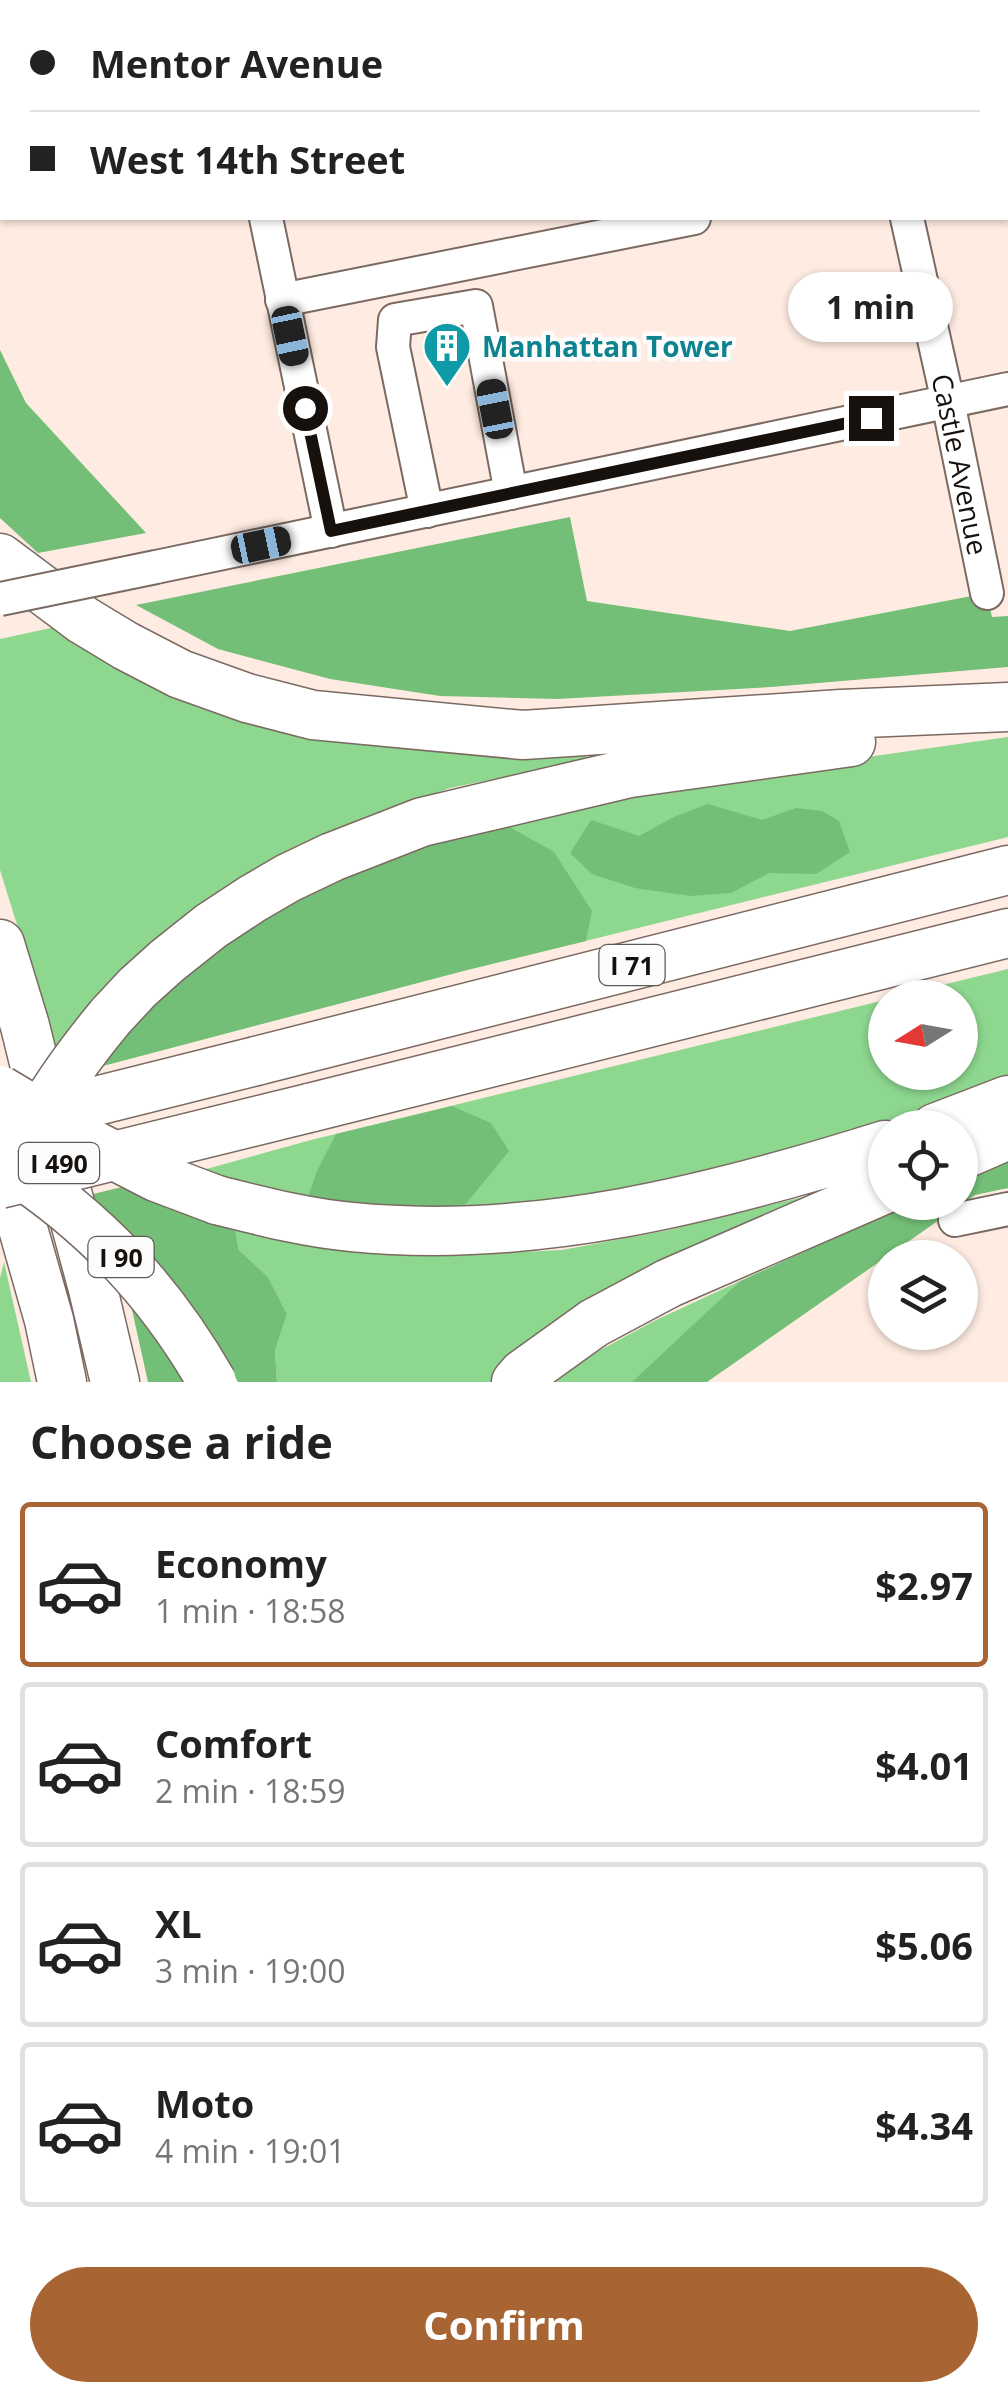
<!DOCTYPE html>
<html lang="en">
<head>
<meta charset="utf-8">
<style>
	:root { --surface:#fff; --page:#f6f6f6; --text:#222; --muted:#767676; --line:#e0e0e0; --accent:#a86533 }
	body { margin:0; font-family:"Open Sans",sans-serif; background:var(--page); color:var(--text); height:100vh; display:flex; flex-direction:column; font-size:38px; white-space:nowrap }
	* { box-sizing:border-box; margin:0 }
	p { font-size:32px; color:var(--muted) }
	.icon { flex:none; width:55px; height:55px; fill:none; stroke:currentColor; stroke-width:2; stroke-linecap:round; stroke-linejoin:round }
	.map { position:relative; height:1382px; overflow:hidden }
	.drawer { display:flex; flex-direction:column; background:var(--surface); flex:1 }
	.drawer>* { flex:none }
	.hud { position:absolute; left:0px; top:0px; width:1010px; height:220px; box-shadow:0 2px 8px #0004; display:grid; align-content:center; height:220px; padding:0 30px; background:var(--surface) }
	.needle { width:65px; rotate:259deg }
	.controls { position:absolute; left:868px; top:980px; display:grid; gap:20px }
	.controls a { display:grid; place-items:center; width:110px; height:110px; border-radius:50%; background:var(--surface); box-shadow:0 2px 8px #0004; font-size:50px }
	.end { position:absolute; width:45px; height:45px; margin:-22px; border:12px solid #17110d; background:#fff; box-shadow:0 0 0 5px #fff }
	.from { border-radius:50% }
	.bubble { position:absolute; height:70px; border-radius:35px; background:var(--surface); box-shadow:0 2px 8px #0004; font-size:32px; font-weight:700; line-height:70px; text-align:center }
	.car { position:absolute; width:30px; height:60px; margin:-30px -15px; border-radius:12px; box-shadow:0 0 8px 2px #0007; background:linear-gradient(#222 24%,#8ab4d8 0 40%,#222 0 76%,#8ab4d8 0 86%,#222 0) }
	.hud b { display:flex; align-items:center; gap:35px; height:95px; font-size:38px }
	.hud b+b { border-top:2px solid var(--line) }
	.hud i { width:25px; height:25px; background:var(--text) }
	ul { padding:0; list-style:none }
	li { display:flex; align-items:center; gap:30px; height:165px; margin:0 20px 15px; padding:0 10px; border:5px solid var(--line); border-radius:10px }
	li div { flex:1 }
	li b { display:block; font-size:38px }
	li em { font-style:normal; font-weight:700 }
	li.on { border-color:var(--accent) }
	li>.icon { width:90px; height:90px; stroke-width:1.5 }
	h2 { padding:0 30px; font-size:45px; line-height:120px }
	.cta { display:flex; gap:20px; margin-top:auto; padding:20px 30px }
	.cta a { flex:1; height:115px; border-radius:60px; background:var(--accent); color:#fff; font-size:40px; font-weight:700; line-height:115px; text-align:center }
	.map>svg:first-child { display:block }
	.green { fill:#8dd78f }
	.forest { fill:#74bf77 }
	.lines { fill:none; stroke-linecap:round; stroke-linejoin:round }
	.minor-casing { stroke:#7b6a62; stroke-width:36 }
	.highway-casing { stroke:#7b6a62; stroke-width:51 }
	.minor { stroke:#fff; stroke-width:32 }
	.highway { stroke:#fff; stroke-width:48 }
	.minor-bridge-casing { stroke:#7b6a62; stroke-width:36; stroke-linecap:butt }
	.highway-bridge-casing { stroke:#7b6a62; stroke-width:51; stroke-linecap:butt }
	.minor-bridge { stroke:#fff; stroke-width:32 }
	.highway-bridge { stroke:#fff; stroke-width:48 }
	.route { stroke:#17110d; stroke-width:12 }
	.labels { text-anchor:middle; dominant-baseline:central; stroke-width:9; stroke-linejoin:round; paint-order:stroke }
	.shield { fill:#fcfcfc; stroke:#5c5855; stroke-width:2.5 }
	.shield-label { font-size:25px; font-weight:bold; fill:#17110d }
	.culture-label { font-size:28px; font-weight:bold; fill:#0d838f; stroke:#fcfcfc; text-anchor:start }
	.street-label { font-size:28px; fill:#17110d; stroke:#fcfcfc }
</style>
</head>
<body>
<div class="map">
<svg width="1008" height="1382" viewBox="0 0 1008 1382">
	<rect width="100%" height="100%" fill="#feebe1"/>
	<!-- green -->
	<path class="green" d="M60 626 124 667 582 746 587 760 450 788 336 829 288 850 190 910 89 1009 55 1047 0 870V639Z
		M1008 737V837L463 971 95 1068 126 1018 551 802Z
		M1008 969V1079L898 1122 800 1153 692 1183 478 1211 307 1200 192 1173 311 1140 885 1000V1072H960V998L893 997Z
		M811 1195 586 1299 518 1355 493 1382H277L275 1351 287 1314 268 1277 239 1250 234 1224 272 1238 362 1253 448 1256 562 1250 664 1231Z
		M4 1262 31 1382H0V1278Z
		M740 1281 635 1382H548L558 1373 654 1321Z"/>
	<!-- forest -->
	<path class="forest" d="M0 350 26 403 146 533 38 553 0 518Z
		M570 517 587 601 790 631 987 593 992 617 1008 616V667L771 687 557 699 440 696 330 679 218 649 136 605Z
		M708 804 762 820 796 808 822 811 839 821 850 852 816 874 769 873 731 893 691 896 635 888 592 874 570 853 591 820 639 836 674 817Z
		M493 818 554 852 592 911 586 941 463 971 95 1068 126 1018 278 901Z
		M452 1106 491 1123 509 1151 460 1211 307 1200 317 1171 336 1134Z
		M1008 1160V1188L975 1195 707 1382H632L740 1281 910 1203 960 1202V1181Z
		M122 1187 200 1219 234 1224 239 1250 268 1277 287 1314 275 1351 277 1382H238C199 1312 151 1246 89 1195Z
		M128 1292 193 1382H148Z"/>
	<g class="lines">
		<!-- minor casing -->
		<g class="minor-casing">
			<g id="minor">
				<path d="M862 0 863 2"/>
				<path d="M943 2 955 0"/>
				<path d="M0 195H2"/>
				<path d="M266 218 331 531"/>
				<path id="s1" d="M907 218 948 402 987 593"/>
				<path d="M282 300 694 218"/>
				<path d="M427 511 393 347 395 320 476 306 511 493"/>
				<path d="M156 567 1008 389"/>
				<path d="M955 1220 1008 1209"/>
			</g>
		</g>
		<!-- highway casing -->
		<g class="highway-casing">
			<path id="highway" d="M0 558 83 620 126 646 180 674 247 698 313 715 523 735 841 714 1008 707
				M0 944 25 1026 53 1140 93 1289 115 1382
				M111 1016 137 988 167 961 211 926 252 899 288 878 332 857 422 822 630 773 851 742
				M256 1061 1008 870
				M309 1108 1008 933
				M935 1128 1008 1100
				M0 1148 49 1320 62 1382
				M960 1156 1008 1135
				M217 1200C261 1211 306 1223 352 1227 533 1245 713 1199 885 1145
				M516 1382 523 1374 594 1323 669 1283 885 1189"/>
		</g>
		<!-- minor -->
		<use href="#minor" class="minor"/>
		<!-- highway -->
		<use href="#highway" class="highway"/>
		<!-- minor-bridge casing -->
		<g class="minor-bridge-casing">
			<path id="minor-bridge" d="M0 599 156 567"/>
		</g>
		<!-- highway-bridge casing -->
		<g class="highway-bridge-casing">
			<path id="highway-bridge" d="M0 1090 82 1139 156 1177 217 1200
				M0 1125 256 1061
				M33 1128C55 1087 82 1051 111 1016
				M7 1165C95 1222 160 1291 212 1382
				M0 1184 309 1108"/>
		</g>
		<!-- minor-bridge -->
		<use href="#minor-bridge" class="minor-bridge"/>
		<!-- highway-bridge -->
		<use href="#highway-bridge" class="highway-bridge"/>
	</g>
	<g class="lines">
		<!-- route -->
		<path class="route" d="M305 408 331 531 871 418"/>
	</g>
	<!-- icons -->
	<defs>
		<g id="building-pin" transform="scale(2.5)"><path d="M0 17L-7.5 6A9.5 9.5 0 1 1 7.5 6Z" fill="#0f9aa8" stroke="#fcfcfc"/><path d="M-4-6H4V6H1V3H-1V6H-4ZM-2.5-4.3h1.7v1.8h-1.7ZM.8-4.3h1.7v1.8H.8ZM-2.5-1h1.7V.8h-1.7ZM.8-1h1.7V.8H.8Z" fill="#fff"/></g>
	</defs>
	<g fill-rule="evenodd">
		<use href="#building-pin" x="447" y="346"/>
	</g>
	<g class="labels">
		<!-- shield labels -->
		<g class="shield">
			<rect x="599.5" y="945" width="65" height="40" rx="8"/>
			<rect x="19" y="1143" width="80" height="40" rx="8"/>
			<rect x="88.5" y="1237" width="65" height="40" rx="8"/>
		</g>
		<g class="shield-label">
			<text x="632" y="965">I 71</text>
			<text x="59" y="1163">I 490</text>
			<text x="121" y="1257">I 90</text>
		</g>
		<!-- culture labels -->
		<g class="culture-label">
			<text x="482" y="346">Manhattan Tower</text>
		</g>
		<!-- street labels -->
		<g class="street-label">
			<text stroke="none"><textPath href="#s1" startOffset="252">Castle Avenue</textPath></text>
		</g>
	</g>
</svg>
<div class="controls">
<a><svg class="needle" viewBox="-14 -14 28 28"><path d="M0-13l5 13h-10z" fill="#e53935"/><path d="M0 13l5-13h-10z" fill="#767676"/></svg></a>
<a><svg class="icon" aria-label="locate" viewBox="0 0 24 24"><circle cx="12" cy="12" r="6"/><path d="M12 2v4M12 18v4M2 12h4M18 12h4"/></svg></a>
<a><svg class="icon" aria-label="layers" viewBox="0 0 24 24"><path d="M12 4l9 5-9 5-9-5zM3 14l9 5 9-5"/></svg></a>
</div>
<i class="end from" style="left:305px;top:408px"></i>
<i class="end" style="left:871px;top:418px"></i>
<div class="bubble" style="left:788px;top:272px;width:165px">1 min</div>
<i class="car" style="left:290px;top:336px;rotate:168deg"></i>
<i class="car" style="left:495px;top:409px;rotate:349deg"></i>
<i class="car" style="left:261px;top:545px;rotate:78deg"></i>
<div class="hud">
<b><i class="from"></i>Mentor Avenue</b>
<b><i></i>West 14th Street</b>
</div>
</div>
<section class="drawer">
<h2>Choose a ride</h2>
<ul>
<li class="on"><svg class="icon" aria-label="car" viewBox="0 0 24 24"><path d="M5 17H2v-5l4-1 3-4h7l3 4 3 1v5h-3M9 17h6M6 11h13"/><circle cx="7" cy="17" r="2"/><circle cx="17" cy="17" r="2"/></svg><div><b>Economy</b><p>1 min · 18:58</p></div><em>$2.97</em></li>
<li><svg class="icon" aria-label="car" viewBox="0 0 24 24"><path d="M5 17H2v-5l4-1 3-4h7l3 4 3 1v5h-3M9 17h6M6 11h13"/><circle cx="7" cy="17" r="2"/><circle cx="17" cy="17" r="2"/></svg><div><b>Comfort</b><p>2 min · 18:59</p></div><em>$4.01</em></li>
<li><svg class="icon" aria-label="car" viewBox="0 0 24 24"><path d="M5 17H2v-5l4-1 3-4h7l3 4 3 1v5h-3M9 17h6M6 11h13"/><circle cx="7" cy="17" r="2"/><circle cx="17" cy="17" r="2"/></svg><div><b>XL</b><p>3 min · 19:00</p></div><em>$5.06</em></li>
<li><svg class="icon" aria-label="car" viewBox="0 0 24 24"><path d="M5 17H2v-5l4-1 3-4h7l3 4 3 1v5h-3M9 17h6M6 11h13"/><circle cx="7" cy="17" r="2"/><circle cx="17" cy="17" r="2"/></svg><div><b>Moto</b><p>4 min · 19:01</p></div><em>$4.34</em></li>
</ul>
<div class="cta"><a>Confirm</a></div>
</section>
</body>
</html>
